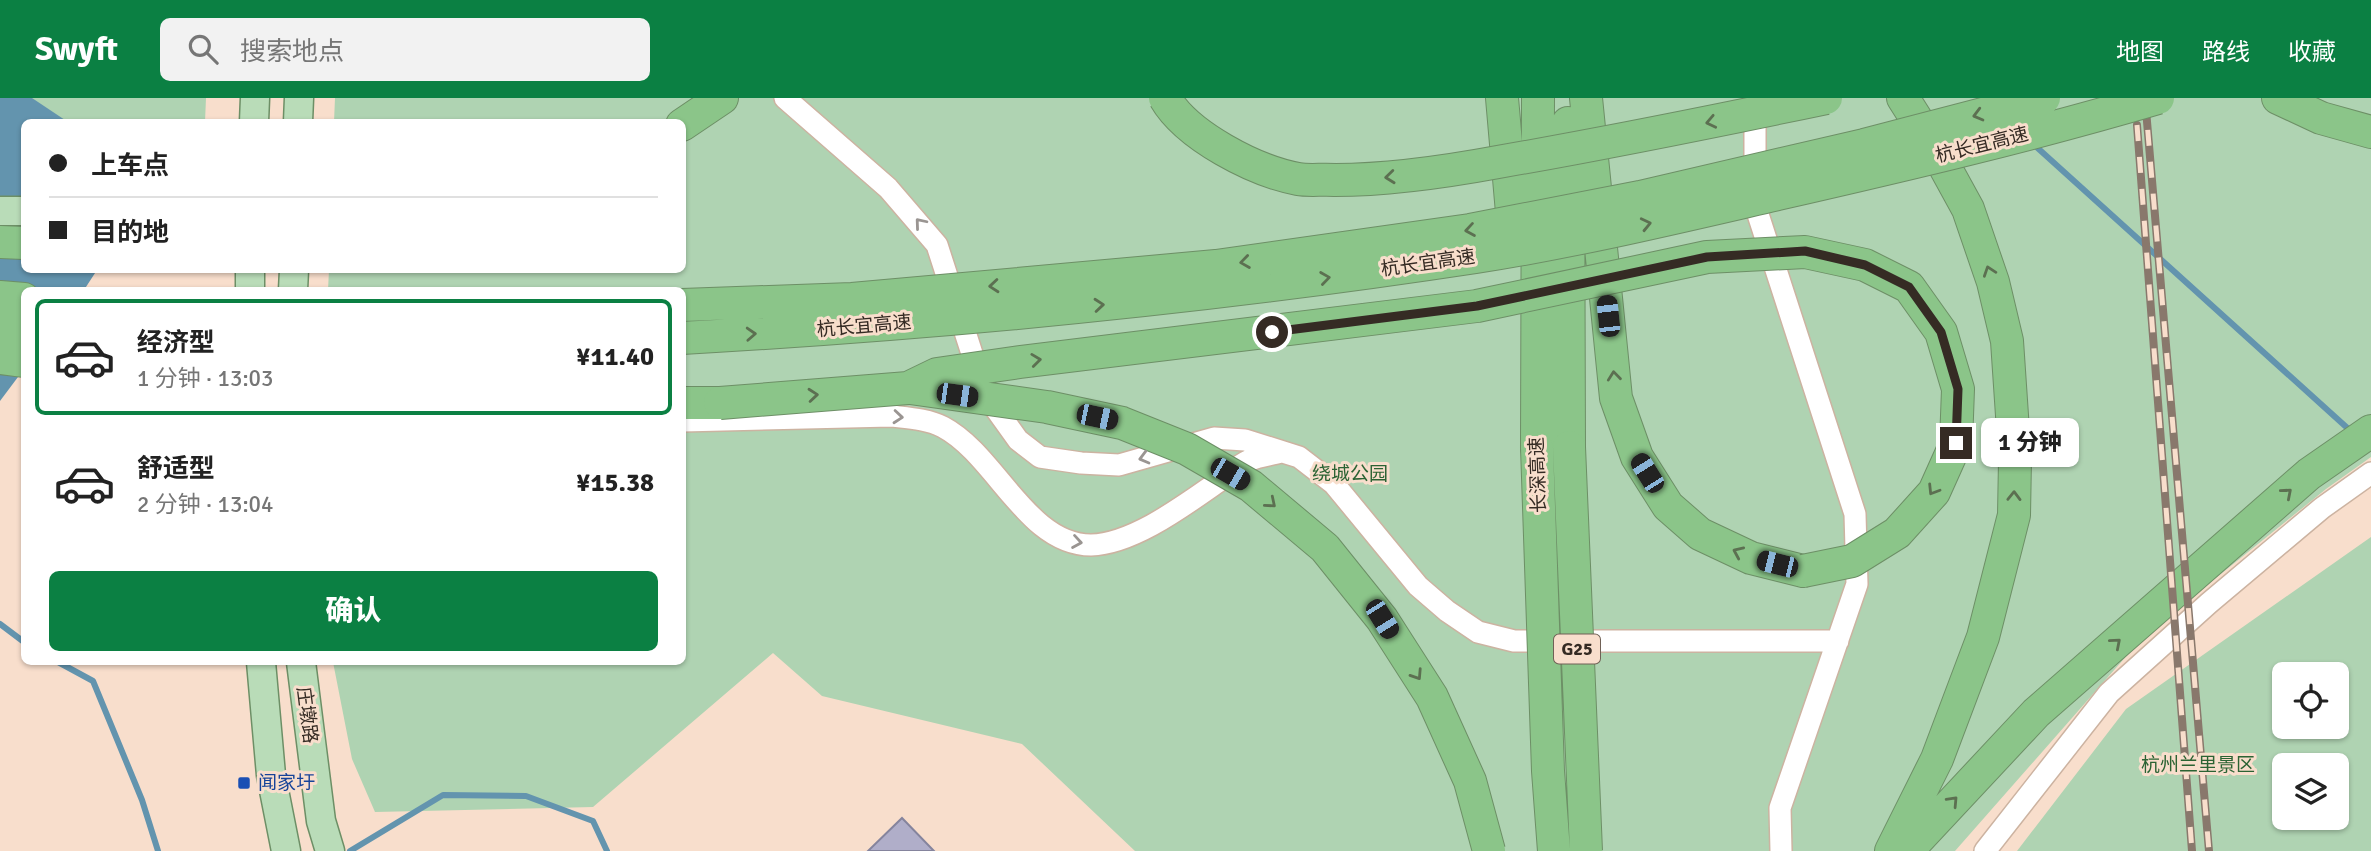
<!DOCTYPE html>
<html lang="zh">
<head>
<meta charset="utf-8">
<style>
	:root { --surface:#fff; --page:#f2f2f2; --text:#222; --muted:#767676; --line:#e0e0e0; --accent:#0b8043 }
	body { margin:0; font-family:Signika,"Noto Sans SC",sans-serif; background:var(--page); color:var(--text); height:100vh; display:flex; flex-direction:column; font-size:26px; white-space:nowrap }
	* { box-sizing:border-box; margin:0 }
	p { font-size:23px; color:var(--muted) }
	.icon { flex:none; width:38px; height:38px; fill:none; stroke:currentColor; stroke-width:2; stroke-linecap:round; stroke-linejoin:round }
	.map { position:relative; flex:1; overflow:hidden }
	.sheet { position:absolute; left:21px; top:189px; width:665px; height:378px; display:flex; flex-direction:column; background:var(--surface); border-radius:10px; box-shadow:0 2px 5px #0004 }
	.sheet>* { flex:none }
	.top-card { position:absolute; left:21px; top:21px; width:665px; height:154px; border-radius:10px; box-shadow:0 2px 5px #0004; display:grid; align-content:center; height:154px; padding:0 28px; background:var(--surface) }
	.tools { position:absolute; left:2272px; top:564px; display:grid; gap:14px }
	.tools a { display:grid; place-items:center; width:77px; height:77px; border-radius:10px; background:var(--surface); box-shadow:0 2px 5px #0004; font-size:35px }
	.end { position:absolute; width:32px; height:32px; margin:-16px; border:9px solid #352b24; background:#fff; box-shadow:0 0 0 4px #fff }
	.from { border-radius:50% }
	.bubble { position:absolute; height:49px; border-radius:10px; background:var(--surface); box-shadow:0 2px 5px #0004; font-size:23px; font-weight:800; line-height:49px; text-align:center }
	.car { position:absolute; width:21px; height:42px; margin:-21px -10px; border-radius:9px; box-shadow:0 0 5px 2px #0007; background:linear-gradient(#222 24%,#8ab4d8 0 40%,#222 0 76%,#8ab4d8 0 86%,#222 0) }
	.top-card b { display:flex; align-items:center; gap:24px; height:66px; font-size:26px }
	.top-card b+b { border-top:2px solid var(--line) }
	.top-card i { width:18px; height:18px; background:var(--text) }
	ul { padding:12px 0 0; list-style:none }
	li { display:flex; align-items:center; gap:21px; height:116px; margin:0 14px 10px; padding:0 14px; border:4px solid transparent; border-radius:10px }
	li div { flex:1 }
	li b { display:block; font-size:26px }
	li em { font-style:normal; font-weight:800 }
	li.active { border-color:var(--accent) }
	li>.icon { width:63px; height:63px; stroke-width:1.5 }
	.cta { display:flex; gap:14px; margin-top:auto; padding:14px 28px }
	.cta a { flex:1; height:80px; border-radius:10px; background:var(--accent); color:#fff; font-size:28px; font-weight:800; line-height:80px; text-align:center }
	header { display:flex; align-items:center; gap:42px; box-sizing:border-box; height:98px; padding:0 35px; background:var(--accent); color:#fff }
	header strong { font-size:33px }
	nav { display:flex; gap:38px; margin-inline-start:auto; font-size:24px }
	.search { width:490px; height:63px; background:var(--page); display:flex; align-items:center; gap:18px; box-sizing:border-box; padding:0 24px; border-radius:10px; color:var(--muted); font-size:26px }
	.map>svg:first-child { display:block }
	.green { fill:#afd3b2; fill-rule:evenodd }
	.water { fill:#6394ae }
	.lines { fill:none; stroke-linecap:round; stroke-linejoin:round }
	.stream { stroke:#6394ae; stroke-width:6 }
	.building { fill:#b0aec9; stroke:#85849d; stroke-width:2 }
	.minor-casing { stroke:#ccb3a1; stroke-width:24 }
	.major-casing { stroke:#6d8f66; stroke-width:31 }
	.highway-casing { stroke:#6d8f66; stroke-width:34 }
	.minor { stroke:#fff; stroke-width:21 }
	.major { stroke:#b9dcb8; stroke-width:28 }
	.highway { stroke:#8bc589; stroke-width:32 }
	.rail-casing { stroke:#89786c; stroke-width:8 }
	.rail { stroke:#f8decc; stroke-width:5; stroke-dasharray:16; stroke-linecap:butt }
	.highway-bridge-casing { stroke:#6d8f66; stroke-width:34; stroke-linecap:butt }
	.highway-bridge { stroke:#8bc589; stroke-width:32 }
	.oneway { stroke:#5c7051 }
	.oneway2 { stroke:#9a9592 }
	.route { stroke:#352b24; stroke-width:9 }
	.transit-dot { fill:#1a4fb4; stroke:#f8decc; stroke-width:2.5 }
	.labels { text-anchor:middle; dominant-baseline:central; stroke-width:6; stroke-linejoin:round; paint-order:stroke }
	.shield { fill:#f8decc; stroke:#706156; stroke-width:2 }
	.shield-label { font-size:18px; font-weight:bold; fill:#352b24 }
	.street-label { font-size:19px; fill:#352b24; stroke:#f8decc }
	.park-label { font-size:19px; fill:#2b6333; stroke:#f8decc }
	.transit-label { font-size:19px; fill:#164399; stroke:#f8decc; text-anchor:start }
</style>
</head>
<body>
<header>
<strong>Swyft</strong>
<div class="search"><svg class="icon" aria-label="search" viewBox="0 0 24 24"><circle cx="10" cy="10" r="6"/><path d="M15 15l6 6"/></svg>搜索地点</div>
<nav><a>地图</a><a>路线</a><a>收藏</a></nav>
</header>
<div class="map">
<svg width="2371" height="753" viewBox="0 0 2371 753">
	<rect width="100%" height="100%" fill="#f8decc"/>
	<!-- green -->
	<path class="green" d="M0 0H206L205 24H24Z
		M335 0H2371V359L2326 391 2144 538 1955 753H1135L1022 646 822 598 773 555 593 709 375 714 352 661 333 564H682V192H328L329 172H682V24H334Z
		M2371 439V753H2017L2126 611ZM2284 576H2336V628H2284ZM2284 667H2336V719H2284Z"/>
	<!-- water -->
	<path class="water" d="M0 0H32L68 24H24V172H97L84 192H24V271L0 303Z"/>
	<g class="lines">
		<!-- stream -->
		<path class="stream" d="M2032 45 2354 336
			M0 526 24 544
			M58 564 93 583 142 702 158 753
			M350 753 443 697 526 698 593 723 607 753"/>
	</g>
	<!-- building -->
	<path class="building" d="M902 720 934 753H868Z"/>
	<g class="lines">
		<!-- minor casing -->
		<g class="minor-casing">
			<path id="minor" d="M785 0 888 90 937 147 985 296 1018 342 1040 359 1081 365 1119 367 1214 340 1245 342 1299 359 1334 386 1418 488 1447 513 1478 534 1514 543H1838
				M1755 2V107L1855 416 1857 486 1780 710 1781 753
				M682 323 891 318C908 320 928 321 943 329 996 357 1027 447 1091 447 1132 446 1182 409 1215 386 1225 379 1238 367 1250 362 1260 358 1271 357 1281 354
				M1985 753 2109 595 2209 505 2322 410 2371 375"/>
		</g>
		<!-- major casing -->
		<g class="major-casing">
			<path id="major" d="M254 24 255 0
				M298 24 299 0
				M0 113H24
				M250 192V172
				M293 192 294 172
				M261 564 271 677 286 753
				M301 564 321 723 330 753"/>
		</g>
		<!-- highway casing -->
		<g class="highway-casing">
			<path id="highway" d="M1502 0 1515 149
				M1586 0 1616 300 1637 359 1668 408 1700 436 1751 460 1803 473
				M2278 0 2321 20 2371 34
				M1568 25 1569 349
				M682 27 722 0
				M0 144 24 145
				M0 199 24 201
				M0 230 24 232
				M0 260 24 263
				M682 305H720
				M1537 350 1538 0
				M1891 753 1937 661 1983 539 2014 417 2015 362 2007 243 1993 184 1968 111 1934 49 1903 0
				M1907 753 2036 615 2309 376 2371 333"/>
		</g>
		<!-- minor -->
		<use href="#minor" class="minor"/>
		<!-- major -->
		<use href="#major" class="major"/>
		<!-- highway -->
		<use href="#highway" class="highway"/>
		<!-- rail casing -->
		<g class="rail-casing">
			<path id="rail" d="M2145 0 2209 753
				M2137 27 2192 753"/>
		</g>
		<!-- rail -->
		<use href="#rail" class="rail"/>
		<!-- highway-bridge casing -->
		<g class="highway-bridge-casing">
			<path id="highway-bridge" d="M1165 0C1187 38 1255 73 1298 81 1309 83 1323 81 1335 82 1389 82 1444 74 1498 64 1608 45 1716 23 1826 0
				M682 207 852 201 1216 168 1470 132 1640 99 1864 47 2044 0
				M682 240C948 225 1213 199 1476 159 1578 143 1678 119 1778 96 1905 67 2033 37 2158 0
				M910 290 1047 309 1122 325 1187 351 1251 388 1325 450 1382 521 1432 599 1470 683 1489 753
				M720 305 908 290 937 276 1020 264 1477 208 1707 159 1805 154 1865 167 1909 189 1941 234 1958 291 1956 345 1934 394 1897 435 1852 463 1803 473
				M1569 349 1586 753
				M1537 350 1548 673 1554 753"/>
		</g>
		<!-- highway-bridge -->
		<use href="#highway-bridge" class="highway-bridge"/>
	</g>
	<!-- one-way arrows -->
	<defs><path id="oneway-chevron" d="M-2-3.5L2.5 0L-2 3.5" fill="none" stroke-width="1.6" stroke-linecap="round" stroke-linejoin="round" transform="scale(1.75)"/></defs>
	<g class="oneway">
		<use href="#oneway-chevron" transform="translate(1978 17) rotate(165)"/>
		<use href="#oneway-chevron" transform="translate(1711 24) rotate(168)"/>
		<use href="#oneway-chevron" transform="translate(1390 79) rotate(174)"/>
		<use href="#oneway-chevron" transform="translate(1646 126) rotate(-13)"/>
		<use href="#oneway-chevron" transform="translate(1470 132) rotate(171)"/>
		<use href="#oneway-chevron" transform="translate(1245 164) rotate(172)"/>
		<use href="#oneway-chevron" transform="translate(1989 173) rotate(-109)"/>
		<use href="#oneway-chevron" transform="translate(1325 180) rotate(-8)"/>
		<use href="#oneway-chevron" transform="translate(994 188) rotate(175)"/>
		<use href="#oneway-chevron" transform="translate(1099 207) rotate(-5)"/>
		<use href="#oneway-chevron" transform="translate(751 236) rotate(-3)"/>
		<use href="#oneway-chevron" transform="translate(1036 262) rotate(-7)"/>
		<use href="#oneway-chevron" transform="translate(1614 278) rotate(-96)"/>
		<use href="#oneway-chevron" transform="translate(813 297) rotate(-5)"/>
		<use href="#oneway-chevron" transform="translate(1933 392) rotate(122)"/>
		<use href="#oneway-chevron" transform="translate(2287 395) rotate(-41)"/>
		<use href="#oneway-chevron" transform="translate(2014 398) rotate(-89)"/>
		<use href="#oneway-chevron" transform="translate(1271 405) rotate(40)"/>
		<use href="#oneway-chevron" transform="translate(1738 454) rotate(-156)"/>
		<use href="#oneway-chevron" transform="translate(2116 545) rotate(-41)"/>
		<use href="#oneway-chevron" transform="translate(1417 577) rotate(57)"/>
		<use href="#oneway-chevron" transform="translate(1953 703) rotate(-47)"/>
	</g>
	<g class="oneway2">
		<use href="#oneway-chevron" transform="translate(920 125) rotate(-130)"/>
		<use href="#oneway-chevron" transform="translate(898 319) rotate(5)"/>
		<use href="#oneway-chevron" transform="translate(1144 360) rotate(165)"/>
		<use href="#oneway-chevron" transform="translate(1077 444) rotate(9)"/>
	</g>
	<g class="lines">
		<!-- route -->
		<path class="route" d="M1272 234 1477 208 1707 159 1805 153 1865 167 1909 189 1941 234 1958 291 1956 345"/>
	</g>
	<!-- markers -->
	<rect class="transit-dot" x="237" y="678" width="14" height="14" rx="3.5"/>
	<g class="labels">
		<!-- shield labels -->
		<rect class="shield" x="1554" y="536.5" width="46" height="29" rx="5"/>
		<g class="shield-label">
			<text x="1577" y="551">G25</text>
		</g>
		<!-- street labels -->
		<g class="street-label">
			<text transform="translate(1982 47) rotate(-14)">杭长宜高速</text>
			<text transform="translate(1428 165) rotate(-8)">杭长宜高速</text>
			<text transform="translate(864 228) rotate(-5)">杭长宜高速</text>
			<text transform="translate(1538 377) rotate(-92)">长深高速</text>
			<text transform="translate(307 617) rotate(83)">庄墩路</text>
		</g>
		<!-- park labels -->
		<g class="park-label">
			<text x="1350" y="376">绕城公园</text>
			<text x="2198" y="667">杭州兰里景区</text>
		</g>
		<!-- transit labels -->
		<g class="transit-label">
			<text x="258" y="685">闻家圩</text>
		</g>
	</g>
</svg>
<div class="tools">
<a><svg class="icon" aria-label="locate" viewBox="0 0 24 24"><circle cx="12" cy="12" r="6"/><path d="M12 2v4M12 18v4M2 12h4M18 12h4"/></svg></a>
<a><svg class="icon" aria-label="layers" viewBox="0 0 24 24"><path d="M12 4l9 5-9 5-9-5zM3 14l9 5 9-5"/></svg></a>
</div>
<i class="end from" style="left:1272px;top:234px"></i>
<i class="end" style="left:1956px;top:345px"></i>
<div class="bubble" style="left:1981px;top:320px;width:98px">1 分钟</div>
<i class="car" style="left:1608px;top:218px;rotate:354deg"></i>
<i class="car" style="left:957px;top:297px;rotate:98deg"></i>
<i class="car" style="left:1097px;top:319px;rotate:102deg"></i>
<i class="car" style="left:1647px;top:375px;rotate:328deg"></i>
<i class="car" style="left:1230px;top:376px;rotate:120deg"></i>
<i class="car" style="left:1777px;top:466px;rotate:284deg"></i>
<i class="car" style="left:1382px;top:521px;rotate:148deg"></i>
<div class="top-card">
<b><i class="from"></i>上车点</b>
<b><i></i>目的地</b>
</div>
<section class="sheet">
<ul>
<li class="active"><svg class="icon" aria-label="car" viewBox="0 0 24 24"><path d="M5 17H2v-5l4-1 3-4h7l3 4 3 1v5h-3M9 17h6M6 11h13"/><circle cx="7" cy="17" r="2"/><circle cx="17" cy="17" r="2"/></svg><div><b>经济型</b><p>1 分钟 · 13:03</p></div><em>¥11.40</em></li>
<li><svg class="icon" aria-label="car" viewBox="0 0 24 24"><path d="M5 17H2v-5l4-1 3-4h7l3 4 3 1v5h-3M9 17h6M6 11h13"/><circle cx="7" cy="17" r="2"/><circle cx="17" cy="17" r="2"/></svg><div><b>舒适型</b><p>2 分钟 · 13:04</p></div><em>¥15.38</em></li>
</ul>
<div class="cta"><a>确认</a></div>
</section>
</div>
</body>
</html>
